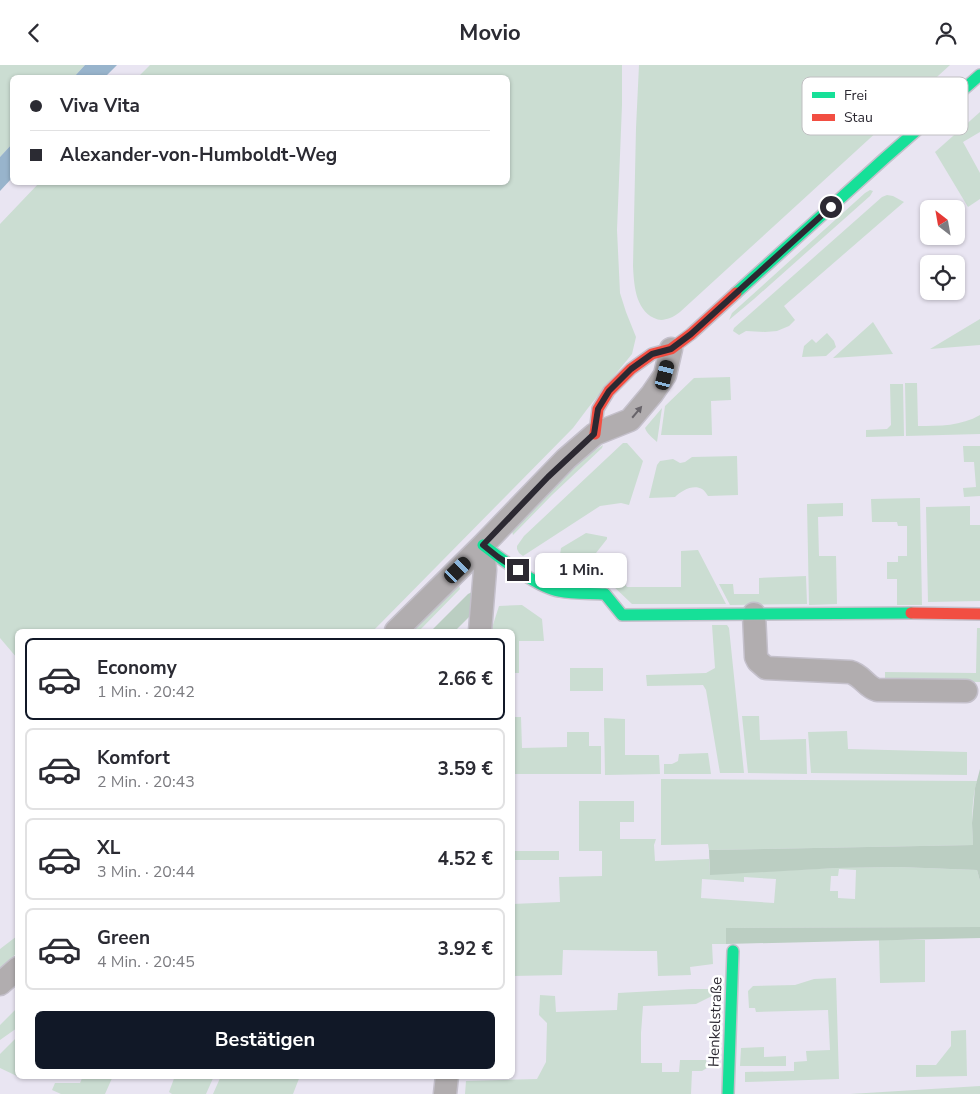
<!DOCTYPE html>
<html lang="de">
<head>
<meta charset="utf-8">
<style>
	:root { --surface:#fff; --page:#f7f7f7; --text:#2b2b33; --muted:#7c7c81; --line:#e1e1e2; --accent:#111827 }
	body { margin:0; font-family:"Nunito Sans",sans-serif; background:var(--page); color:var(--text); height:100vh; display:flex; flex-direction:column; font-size:19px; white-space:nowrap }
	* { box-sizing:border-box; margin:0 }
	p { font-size:16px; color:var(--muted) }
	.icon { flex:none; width:28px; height:28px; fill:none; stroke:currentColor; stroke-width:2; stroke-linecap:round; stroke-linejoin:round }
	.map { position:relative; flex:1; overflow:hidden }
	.side { position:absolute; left:15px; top:564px; width:500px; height:450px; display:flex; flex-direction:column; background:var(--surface); border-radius:8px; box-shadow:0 1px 4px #0004 }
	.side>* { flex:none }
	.hud { position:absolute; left:10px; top:10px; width:500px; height:110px; border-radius:8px; box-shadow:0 1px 4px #0004; display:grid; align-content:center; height:110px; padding:0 20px; background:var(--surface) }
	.needle { width:32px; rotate:329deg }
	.fabs { position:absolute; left:920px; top:135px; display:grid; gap:10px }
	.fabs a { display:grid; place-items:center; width:45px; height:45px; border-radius:8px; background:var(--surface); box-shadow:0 1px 4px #0004; font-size:25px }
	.end { position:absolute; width:22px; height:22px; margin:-11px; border:6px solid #2c2932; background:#fff; box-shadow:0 0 0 2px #fff }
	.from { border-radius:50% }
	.bubble { position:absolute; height:35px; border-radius:8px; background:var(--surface); box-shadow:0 1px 4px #0004; font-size:16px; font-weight:700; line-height:35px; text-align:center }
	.car { position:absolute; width:15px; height:30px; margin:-15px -8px; border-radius:6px; box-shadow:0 0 4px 1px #0007; background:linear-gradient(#222 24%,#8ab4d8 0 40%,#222 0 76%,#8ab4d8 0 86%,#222 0) }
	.hud b { display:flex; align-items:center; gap:18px; height:48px; font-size:19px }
	.hud b+b { border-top:1px solid var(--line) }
	.hud i { width:12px; height:12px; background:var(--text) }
	ul { padding:9px 0 0; list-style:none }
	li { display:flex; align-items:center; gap:15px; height:82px; margin:0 10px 8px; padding:0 10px; border:2px solid var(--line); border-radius:8px }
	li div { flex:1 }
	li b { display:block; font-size:19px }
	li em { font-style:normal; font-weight:700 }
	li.on { border-color:var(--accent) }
	li>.icon { width:45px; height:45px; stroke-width:1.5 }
	.button { display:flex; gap:10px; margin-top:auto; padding:10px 20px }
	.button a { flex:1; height:58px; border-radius:8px; background:var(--accent); color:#fff; font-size:20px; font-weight:700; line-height:58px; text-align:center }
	header { display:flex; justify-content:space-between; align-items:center; height:65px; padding:0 20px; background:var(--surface); font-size:22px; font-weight:700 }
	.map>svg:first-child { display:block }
	.green { fill:#cbddd2; fill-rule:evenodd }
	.forest { fill:#bbcec2 }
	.water { fill:#98b4cc }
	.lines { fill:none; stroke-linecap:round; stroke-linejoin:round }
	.street-casing { stroke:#c4c0cb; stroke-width:25 }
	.fast-casing { stroke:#c4c0cb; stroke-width:14 }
	.jam-casing { stroke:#c4c0cb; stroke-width:14 }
	.street { stroke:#b1adaf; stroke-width:22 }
	.fast { stroke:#16e098; stroke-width:11 }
	.jam { stroke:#f24e42; stroke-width:11 }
	.oneway { fill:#68646a }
	.route { stroke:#2c2932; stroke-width:6 }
	.labels { text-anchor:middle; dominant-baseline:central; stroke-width:5; stroke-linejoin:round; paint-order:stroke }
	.street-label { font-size:15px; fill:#2c2932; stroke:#fff }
	.key { fill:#fff; stroke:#c0bfc2; stroke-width:1 }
	.key-label { font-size:14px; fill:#2c2932 }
</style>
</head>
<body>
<header><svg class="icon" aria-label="back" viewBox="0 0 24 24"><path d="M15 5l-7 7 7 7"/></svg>Movio<svg class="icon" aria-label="person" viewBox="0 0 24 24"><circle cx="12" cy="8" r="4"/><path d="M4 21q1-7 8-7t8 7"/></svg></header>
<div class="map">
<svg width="980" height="1029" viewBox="0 0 980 1029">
	<rect width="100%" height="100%" fill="#e9e5f2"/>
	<!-- green -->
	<path class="green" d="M0 0H85L74 12H12V79L0 92Z
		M150 0H622V40L617 165 620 228 626 247 636 272 632 289 588 343 573 363 373 566H18L17 593 0 573V159L39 118H508V12H138Z
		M639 0H950L680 247C677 249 673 252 670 253 664 255 660 256 654 253 635 244 634 219 633 201L636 63Z
		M980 47V67L963 77 980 108V134L968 142 935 87Z
		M870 125 873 126 870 131 754 234 729 255 732 248 865 128Z
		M887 130 893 131 904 137 784 241 795 255 789 261 777 266 765 267 746 266 739 270 733 266 734 263 882 132Z
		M980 254V280L930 284Z
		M873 257 893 289 833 293Z
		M827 268 834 276 836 282 826 291 802 292 804 281 812 274 816 278Z
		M730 312 731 335 711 336 712 370H661L665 341 694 313Z
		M905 318H917L918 361C940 361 961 361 980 350V369L906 371Z
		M890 319H903L904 371 866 372V365L887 364 891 360Z
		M662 343 657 377C653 373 647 369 645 363Z
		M623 378H627L643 396 629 440 621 438 600 441 523 491 519 488 517 484V481L524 471Z
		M603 380 602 383 552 430 513 470 512 466 517 458 579 396Z
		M963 381H980V431L964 432 963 423 976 422 974 397H964Z
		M737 391 738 430 708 431C706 428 705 426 702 424 693 419 681 426 675 432L649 433 657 400 660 396 673 394 680 398 685 397 692 392Z
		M920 433 922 540H897V514H887V497H898V491H907V461H898L897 457H872L871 434Z
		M843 438V451L818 452 819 491H836L837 539 809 540 807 439Z
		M970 441V460H980V536L928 537 926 442Z
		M586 468 607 472V474L596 488 595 493 593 495 559 497 561 483Z
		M698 485 726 539H632L612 520 622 515 627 522H681V486Z
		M806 511 807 539 730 540 719 519H733L734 529H759V513Z
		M456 520H459L460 524 419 566H411Z
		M522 540 542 554 544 576H519V608H513L512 566H491L499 541Z
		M712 560H727L729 563 744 708H720L706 625 703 620 647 621 646 610 706 608 715 603Z
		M977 563H980V617L885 616V607L976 608Z
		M570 603H603V626H570Z
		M742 651H759L760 675 806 674 807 709 748 708Z
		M513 652H521L522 683 567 682V667H589V681H601V709H513Z
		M604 653 625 654V690H659L660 709 605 710Z
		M847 666 848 684 967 687V710L811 708 808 667Z
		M708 688 711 709H664V699H672L678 696 679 689Z
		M661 714 977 716C971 736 972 759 973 780L709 785 708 779 661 780Z
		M579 736H634V757H620V774H656L654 780 655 796 709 794 710 809 837 803 898 802 977 805 980 816V862L726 863V879H712L713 899 690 902 691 910 658 911 657 886H638L563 885 562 910 513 911 512 839 560 837 559 812 602 811V786H579ZM839 804 856 805 855 834 838 833V826H830L831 811H838ZM744 812 776 814 774 838 701 833 702 814 744 817Z
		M513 786H559V795H513Z
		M17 871V888L0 903V884Z
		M879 875H925V917L880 918Z
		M836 913 839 1014 745 1017V1007L794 1006V997L807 996 806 986 830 985 828 945 756 947 755 943H749L748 926 753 921 795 920 814 914Z
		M692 924H716L718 928 696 939 643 941 641 968V998H662V1007H679L680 995H706L707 1003 702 1006H692L691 1029H465L466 1016 537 1014 546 997 547 958 539 950 540 930 555 931 556 947 617 945 618 928Z
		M17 943V963L0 975V960Z
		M966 965 967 1011 916 1012V1000H936L951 981V966Z
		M17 972 18 1011H22L21 1013 0 1003V989Z
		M764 982V992L786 991V1001H740L741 983Z
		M83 1011H113L105 1029H61L52 1025 55 1018H80Z
		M175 1011H214L206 1029H172L169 1027Z
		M221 1011H300L293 1029H213Z
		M980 1021V1029H850Z"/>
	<!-- forest -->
	<path class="forest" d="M472 527 477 544 455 566H431L468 529Z
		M980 704V816L977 805 898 802 837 803 710 810 709 785 973 780 972 758 975 723Z
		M980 862V873L726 879V863Z"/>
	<!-- water -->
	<path class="water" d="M85 0H117L105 12H74Z
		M12 79V113L0 126V92Z"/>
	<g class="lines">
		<!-- street casing -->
		<g class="street-casing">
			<path id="street" d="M754 549 756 592 758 596 766 603 850 607C862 610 866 622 877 625L966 626
				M396 566 483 480 566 394 595 369 630 355 652 329 665 310 671 284
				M480 566 485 505 483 480
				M0 919 18 903
				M445 1029 447 1011"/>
		</g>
		<!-- fast casing -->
		<g class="fast-casing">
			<path id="fast" d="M736 228 885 93 980 10
				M483 480C500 493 538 523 559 526 574 529 590 528 605 529L622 550 911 548
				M728 1029 733 886"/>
		</g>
		<!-- jam casing -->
		<g class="jam-casing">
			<path id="jam" d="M595 369 598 344 609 326 631 304 652 289 671 284 691 269 736 228
				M911 548 980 549"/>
		</g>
		<!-- street -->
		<use href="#street" class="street"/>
		<!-- fast -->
		<use href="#fast" class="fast"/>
		<!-- jam -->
		<use href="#jam" class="jam"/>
	</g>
	<!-- one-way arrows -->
	<defs><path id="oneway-solid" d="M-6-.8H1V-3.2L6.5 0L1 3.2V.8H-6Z" transform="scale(1.25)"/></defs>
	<use class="oneway" href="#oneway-solid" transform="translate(637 347) rotate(-50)"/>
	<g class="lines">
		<!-- route -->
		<path class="route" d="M518 505 498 492 483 480 548 412 594 369 598 344 609 326 631 304 652 289 671 284 691 269 831 142"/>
	</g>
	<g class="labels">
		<!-- street labels -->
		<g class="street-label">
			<text transform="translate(715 957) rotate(-88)">Henkelstraße</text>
		</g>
	</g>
	<!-- legend -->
	<rect x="802" y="12" width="166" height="58" rx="8" class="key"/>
	<rect x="812" y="27" width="23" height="6" fill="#16e098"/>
	<rect x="812" y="49" width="23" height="7" fill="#f24e42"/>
	<g class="key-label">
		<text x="844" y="35">Frei</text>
		<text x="844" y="57">Stau</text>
	</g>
</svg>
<div class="fabs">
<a><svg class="needle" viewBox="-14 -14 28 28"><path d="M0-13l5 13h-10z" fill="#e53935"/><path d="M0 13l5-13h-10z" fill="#7c7c81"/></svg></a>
<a><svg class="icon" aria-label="locate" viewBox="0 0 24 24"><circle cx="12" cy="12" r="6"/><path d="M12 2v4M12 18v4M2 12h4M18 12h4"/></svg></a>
</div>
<i class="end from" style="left:831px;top:142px"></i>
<i class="end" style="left:518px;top:505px"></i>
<div class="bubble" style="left:535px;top:488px;width:92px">1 Min.</div>
<i class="car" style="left:665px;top:310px;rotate:14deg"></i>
<i class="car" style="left:458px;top:505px;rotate:46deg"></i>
<div class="hud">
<b><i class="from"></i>Viva Vita</b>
<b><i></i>Alexander-von-Humboldt-Weg</b>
</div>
<section class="side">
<ul>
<li class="on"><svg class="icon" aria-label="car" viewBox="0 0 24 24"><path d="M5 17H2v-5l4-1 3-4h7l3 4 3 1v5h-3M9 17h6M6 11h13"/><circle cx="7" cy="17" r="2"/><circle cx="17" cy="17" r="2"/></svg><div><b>Economy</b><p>1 Min. · 20:42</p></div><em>2.66 €</em></li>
<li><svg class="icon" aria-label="car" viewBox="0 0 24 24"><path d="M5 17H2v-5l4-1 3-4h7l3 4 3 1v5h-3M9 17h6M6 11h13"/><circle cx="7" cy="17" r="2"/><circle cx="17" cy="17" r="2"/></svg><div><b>Komfort</b><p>2 Min. · 20:43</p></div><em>3.59 €</em></li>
<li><svg class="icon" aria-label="car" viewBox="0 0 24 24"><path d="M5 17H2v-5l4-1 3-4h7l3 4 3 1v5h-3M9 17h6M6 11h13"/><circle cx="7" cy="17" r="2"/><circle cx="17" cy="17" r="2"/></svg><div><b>XL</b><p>3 Min. · 20:44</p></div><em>4.52 €</em></li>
<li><svg class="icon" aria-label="car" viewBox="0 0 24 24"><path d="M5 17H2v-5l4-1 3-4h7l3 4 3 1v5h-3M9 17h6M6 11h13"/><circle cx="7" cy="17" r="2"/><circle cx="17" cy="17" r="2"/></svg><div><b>Green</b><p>4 Min. · 20:45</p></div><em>3.92 €</em></li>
</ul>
<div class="button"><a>Bestätigen</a></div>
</section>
</div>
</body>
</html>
